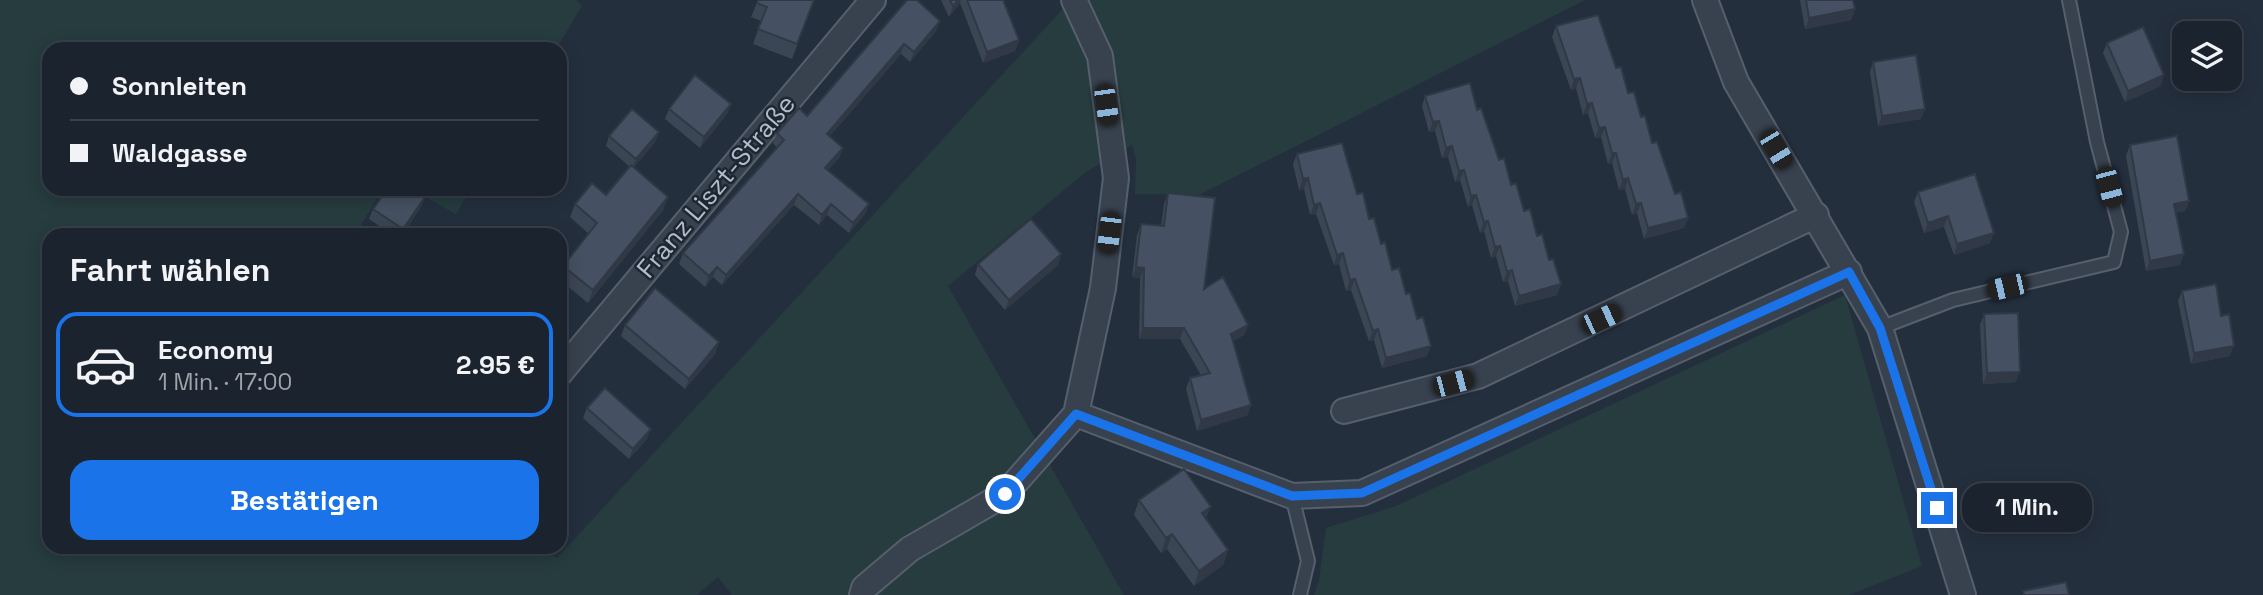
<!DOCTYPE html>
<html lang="de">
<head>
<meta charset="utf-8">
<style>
	:root { --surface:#1b232e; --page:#242b36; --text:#f1f3f6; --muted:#a0a4aa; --line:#39404a; --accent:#1a73e8 }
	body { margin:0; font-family:"Space Grotesk",sans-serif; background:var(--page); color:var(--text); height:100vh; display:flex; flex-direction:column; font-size:26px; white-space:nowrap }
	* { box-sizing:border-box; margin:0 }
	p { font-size:23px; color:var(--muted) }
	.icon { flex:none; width:38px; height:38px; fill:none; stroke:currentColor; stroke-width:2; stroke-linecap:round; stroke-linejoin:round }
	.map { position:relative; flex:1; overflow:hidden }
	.panel { position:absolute; left:42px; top:228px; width:525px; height:326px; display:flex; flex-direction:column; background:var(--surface); border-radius:21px; box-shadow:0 4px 18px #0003,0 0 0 2px var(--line) }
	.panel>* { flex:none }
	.top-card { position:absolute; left:42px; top:42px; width:525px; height:154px; border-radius:21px; box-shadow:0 4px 18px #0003,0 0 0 2px var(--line); display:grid; align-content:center; height:154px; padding:0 28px; background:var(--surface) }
	.buttons { position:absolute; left:2172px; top:21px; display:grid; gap:14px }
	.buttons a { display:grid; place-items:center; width:70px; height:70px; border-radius:14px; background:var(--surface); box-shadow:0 4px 18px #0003,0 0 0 2px var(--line); font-size:35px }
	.end { position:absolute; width:32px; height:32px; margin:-16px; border:9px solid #1a73e8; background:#fff; box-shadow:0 0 0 4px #fff }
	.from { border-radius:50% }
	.bubble { position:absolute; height:49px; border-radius:21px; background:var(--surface); box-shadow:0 4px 18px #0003,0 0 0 2px var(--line); font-size:23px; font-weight:700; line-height:49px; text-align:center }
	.car { position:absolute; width:21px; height:42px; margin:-21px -10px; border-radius:9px; box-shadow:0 0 5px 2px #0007; background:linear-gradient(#222 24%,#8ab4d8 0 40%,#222 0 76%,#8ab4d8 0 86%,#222 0) }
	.top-card b { display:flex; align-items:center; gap:24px; height:66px; font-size:26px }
	.top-card b+b { border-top:2px solid var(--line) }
	.top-card i { width:18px; height:18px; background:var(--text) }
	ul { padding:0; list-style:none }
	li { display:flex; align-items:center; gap:21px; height:105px; margin:0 14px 10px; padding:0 14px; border:4px solid transparent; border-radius:21px }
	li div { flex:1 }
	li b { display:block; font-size:26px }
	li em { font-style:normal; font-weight:700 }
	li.current { border-color:var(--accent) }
	li>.icon { width:63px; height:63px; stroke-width:1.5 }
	h2 { padding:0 28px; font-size:32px; line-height:84px }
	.button { display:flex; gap:14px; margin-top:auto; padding:14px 28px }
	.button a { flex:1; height:80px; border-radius:21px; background:var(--accent); color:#fff; font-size:28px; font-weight:700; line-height:80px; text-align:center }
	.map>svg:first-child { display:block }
	.green { fill:#263c3f }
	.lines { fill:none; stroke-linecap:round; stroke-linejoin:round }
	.lane-casing { stroke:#565f6c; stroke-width:16 }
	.street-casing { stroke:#565f6c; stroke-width:28 }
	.lane { stroke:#38414e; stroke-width:12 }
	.street { stroke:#38414e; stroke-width:24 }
	.wall { fill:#3b4654 }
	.shaded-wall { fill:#303945 }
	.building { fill:#455162; stroke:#303945; stroke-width:2 }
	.route { stroke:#1a73e8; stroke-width:9 }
	.labels { text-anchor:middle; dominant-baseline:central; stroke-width:5; stroke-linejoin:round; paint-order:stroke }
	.street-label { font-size:26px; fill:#b4bcc9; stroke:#1d2633 }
</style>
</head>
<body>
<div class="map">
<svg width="2263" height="595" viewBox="0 0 2263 595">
	<rect width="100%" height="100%" fill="#242f3e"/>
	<!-- green -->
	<path class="green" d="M0 0H576L582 6 556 49H49V189H383L361 225 376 234H49V546H539L557 558 1071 0H1585L1199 195 1135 194 1136 159 1132 145 1086 172 948 286 1124 595H732L718 577 697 595H0Z
		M411 189H471L456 214Z
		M1845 295 1922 566 1849 595H1314L1319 581 1326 528 1396 506Z"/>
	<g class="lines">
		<!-- lane casing -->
		<g class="lane-casing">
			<path id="lane" d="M1880 328 1953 300 2114 262 2121 232 2097 142 2069 0
				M1292 496 1308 561 1300 595"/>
		</g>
		<!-- street casing -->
		<g class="street-casing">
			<path id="street" d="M1705 0 1736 82 1880 328 1963 595
				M560 373 873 0
				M1344 411 1478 376 1816 215
				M1076 414 1292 496 1362 493 1849 272
				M862 595 864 588 910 549 1005 494 1076 414 1103 288 1116 178 1100 56 1074 0"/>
		</g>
		<!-- lane -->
		<use href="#lane" class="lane"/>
		<!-- street -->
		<use href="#street" class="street"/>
	</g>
	<!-- wall -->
	<path class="wall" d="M758 0H814L792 59 753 44 761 21 751 17Z
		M907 0 940 21 936 31 910 62 901 54 830 136 843 148 839 158 828 170 869 204 865 214 849 233 827 215 819 225 794 205 722 285 713 277 705 287 679 264 683 253 777 148 773 143 777 133 807 116Z
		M941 0H1003L1019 40 1015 51 983 63 960 3 949 17Z
		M1800 0H1853L1855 9 1851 20 1805 29Z
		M1556 26 1616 68 1641 117 1675 194 1688 218 1684 228 1644 239 1637 213 1632 215 1625 189 1619 190 1612 163 1608 164 1601 137 1595 138 1588 113 1583 115 1576 88 1571 90 1552 37Z
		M2107 43 2161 86 2125 102 2103 53Z
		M1873 62 1921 119 1878 126 1870 72Z
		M1425 96 1477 110 1524 211 1561 284 1557 295 1515 306 1508 281 1503 282 1496 256 1491 258 1484 231 1480 233 1472 205 1468 207 1460 180 1455 182 1448 157 1442 158 1435 131 1429 132 1422 106Z
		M731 104 727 114 700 148 665 119 669 109Z
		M659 132 655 142 634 167 668 197 663 210 588 303 560 280V274L563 266 589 234 570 217 575 204 606 195 630 167 606 146 609 136Z
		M2130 145 2189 201 2185 211 2175 213 2180 265 2146 271 2126 156Z
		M1297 154 1357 194 1392 270 1406 294 1427 356 1382 368 1374 340 1369 341 1351 290 1346 291 1339 264 1334 265 1316 214 1310 215 1304 189 1299 190 1293 164Z
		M1918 192 1990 243 1954 255 1944 227 1924 233 1914 202Z
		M1168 193 1204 289 1248 325 1244 335 1233 341 1248 415 1197 431 1186 389 1190 378 1201 375 1180 339H1139L1140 278 1132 277 1137 235 1141 224 1161 226 1164 204Z
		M425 197 421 207 403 234H391L369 219 373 209Z
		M1061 254 1058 265 1005 310 975 275 978 264Z
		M2182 291 2221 316 2230 356 2191 364 2178 301Z
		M1984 314 2016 382 1983 384 1980 325Z
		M625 325 716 353 685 389 621 336Z
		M587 408 647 439 629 459 583 418Z
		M1139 500 1228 550 1223 565 1194 586 1167 549 1161 553 1134 515Z"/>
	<!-- shaded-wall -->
	<path class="shaded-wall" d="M958 0H961L960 3 949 17 953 6Z
		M1855 9 1851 20 1805 29 1809 18Z
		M940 21 936 31 910 62 914 52Z
		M1019 40 1015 51 983 63 987 52Z
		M904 44 901 54 823 144 827 134Z
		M2164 75 2161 86 2125 102 2128 91Z
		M1580 78 1576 88 1571 90 1574 79Z
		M1592 103 1588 113 1583 115 1587 104Z
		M731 104 727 114 700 148 704 137Z
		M1925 109 1921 119 1878 126 1882 116Z
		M1439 121 1435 131 1429 132 1433 122Z
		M1605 127 1601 137 1595 138 1599 128Z
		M659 132 655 142 632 169 636 159Z
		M1452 146 1448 157 1442 158 1446 148Z
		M843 148 839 158 821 178 825 168Z
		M1612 153H1616L1612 163 1608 164Z
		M1464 170 1460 180 1455 182 1459 171Z
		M1308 178 1304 189 1299 190 1303 179Z
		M1628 178 1625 189 1619 190 1623 180Z
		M798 194 794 205 722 285 726 275Z
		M1476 195 1472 205 1468 207 1471 196Z
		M425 197 421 207 403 234H401L403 229Z
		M668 197 663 210 588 303 593 290Z
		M2189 201 2185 211 2170 214 2174 204Z
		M1320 203 1316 214 1310 215 1314 205Z
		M1641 203 1637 213 1632 215 1636 204Z
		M831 204 827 215 819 225 822 215Z
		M869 204 865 214 849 233 853 223Z
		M1948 216 1944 227 1924 233 1928 223Z
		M1688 218 1684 228 1644 239 1648 228Z
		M1488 221 1484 231 1480 233 1484 222Z
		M1994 233 1990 243 1954 255 1957 244Z
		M1500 246 1496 256 1491 258 1495 247Z
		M1343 253 1339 264 1334 265 1337 255Z
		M1061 254 1058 265 1005 310 1009 300Z
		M2184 254 2180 265 2146 271 2150 261Z
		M717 267 713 277 705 287 709 276Z
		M1136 267 1144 268 1140 278 1132 277Z
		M1512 270 1508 281 1503 282 1507 272Z
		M1355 279 1351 290 1346 291 1350 280Z
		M1561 284 1557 295 1515 306 1519 296Z
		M1248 325 1244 335 1227 345 1231 334Z
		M1143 328H1184L1180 339H1139Z
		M1378 329 1374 340 1369 341 1373 331Z
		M719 342 716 353 685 389 689 379Z
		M1431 346 1427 356 1382 368 1386 358Z
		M2234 346 2230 356 2191 364 2194 353Z
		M2020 372 2016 382 1983 384 1987 373Z
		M1251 405 1248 415 1197 431 1201 420Z
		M651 429 647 439 629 459 633 449Z
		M1211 507 1205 521 1202 513Z
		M1172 534 1167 549 1161 553 1166 538Z
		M1228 550 1223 565 1194 586 1199 571Z"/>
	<!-- building -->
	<path class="building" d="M758 0H814L797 44 758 29 767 7 757 3Z
		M907 0H917L940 21 914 52 904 44 827 134 843 148 825 168 869 204 853 223 831 204 822 215 798 194 726 275 717 267 709 276 683 253 784 140 777 133 799 108 807 116Z
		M950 0H958L953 6Z
		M967 0H1003L1019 40 987 52Z
		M1806 0H1853L1855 9 1809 18Z
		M1598 15 1616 68 1621 67 1628 93 1634 92 1641 117 1645 116 1652 143 1657 142 1675 194 1681 192 1688 218 1648 228 1641 203 1636 204 1628 178 1623 180 1616 153H1612L1605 127 1599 128 1592 103 1587 104 1580 78 1574 79 1556 26Z
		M2143 27 2164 75 2128 91 2107 43Z
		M1916 55 1925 109 1882 116 1873 62Z
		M695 75 731 104 704 137 669 109Z
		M1470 83 1477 110 1481 108 1499 160 1504 158 1511 185 1516 183 1524 211 1530 209 1537 236 1542 234 1549 260 1553 259 1561 284 1519 296 1512 270 1507 272 1500 246 1495 247 1488 221 1484 222 1476 195 1471 196 1464 170 1459 171 1452 146 1446 148 1439 121 1433 122 1425 96Z
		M632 109 659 132 636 159 609 136Z
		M2177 136 2189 201 2174 204 2184 254 2150 261 2130 145Z
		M1342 143 1357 194 1363 193 1369 219 1374 218 1381 244 1385 242 1392 270 1399 268 1406 294 1410 293 1417 319 1423 317 1431 346 1386 358 1378 329 1373 331 1355 279 1350 280 1343 253 1337 255 1320 203 1314 205 1308 178 1303 179 1297 154Z
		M631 165 668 197 593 290 563 266 597 223 575 204 592 183 606 195Z
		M1975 174 1994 233 1957 244 1948 216 1928 223 1918 192Z
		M387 189H414L425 197 403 229 373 209Z
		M1168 193 1215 198 1204 289 1223 277 1248 325 1231 334 1251 405 1201 420 1190 378 1210 373 1184 328H1143L1144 268 1136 267 1141 224 1164 226Z
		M1031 219 1061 254 1009 300 978 264Z
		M2216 284 2221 316 2229 314 2234 346 2194 353 2182 291Z
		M655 288 719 342 689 379 625 325Z
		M2018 313 2020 372 1987 373 1984 314Z
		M605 388 651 429 633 449 587 408Z
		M1184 469 1211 507 1202 513 1228 550 1199 571 1172 534 1166 538 1139 500Z
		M2066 582 2069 595H2024L2023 591Z"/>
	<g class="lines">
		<!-- route -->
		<path class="route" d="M1005 494 1076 414 1292 496 1362 493 1849 272 1880 328 1937 508"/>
	</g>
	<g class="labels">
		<!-- street labels -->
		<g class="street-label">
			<text transform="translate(716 186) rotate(-50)">Franz Liszt-Straße</text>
		</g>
	</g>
</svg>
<div class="buttons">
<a><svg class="icon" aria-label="layers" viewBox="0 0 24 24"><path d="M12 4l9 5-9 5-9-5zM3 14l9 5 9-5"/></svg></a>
</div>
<i class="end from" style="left:1005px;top:494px"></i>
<i class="end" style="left:1937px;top:508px"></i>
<div class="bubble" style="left:1962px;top:483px;width:130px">1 Min.</div>
<i class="car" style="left:1106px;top:105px;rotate:172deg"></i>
<i class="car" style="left:1776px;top:149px;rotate:149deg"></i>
<i class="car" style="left:2109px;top:187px;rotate:165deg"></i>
<i class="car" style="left:1109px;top:233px;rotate:187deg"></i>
<i class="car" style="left:2007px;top:287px;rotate:257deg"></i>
<i class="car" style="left:1601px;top:319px;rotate:65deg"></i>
<i class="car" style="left:1453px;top:383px;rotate:75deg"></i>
<div class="top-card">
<b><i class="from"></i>Sonnleiten</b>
<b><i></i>Waldgasse</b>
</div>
<section class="panel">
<h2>Fahrt wählen</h2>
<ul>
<li class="current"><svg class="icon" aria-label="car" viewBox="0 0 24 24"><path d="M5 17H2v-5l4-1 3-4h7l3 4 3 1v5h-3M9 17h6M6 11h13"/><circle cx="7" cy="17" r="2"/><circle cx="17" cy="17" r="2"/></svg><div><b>Economy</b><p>1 Min. · 17:00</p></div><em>2.95 €</em></li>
</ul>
<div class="button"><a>Bestätigen</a></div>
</section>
</div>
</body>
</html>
